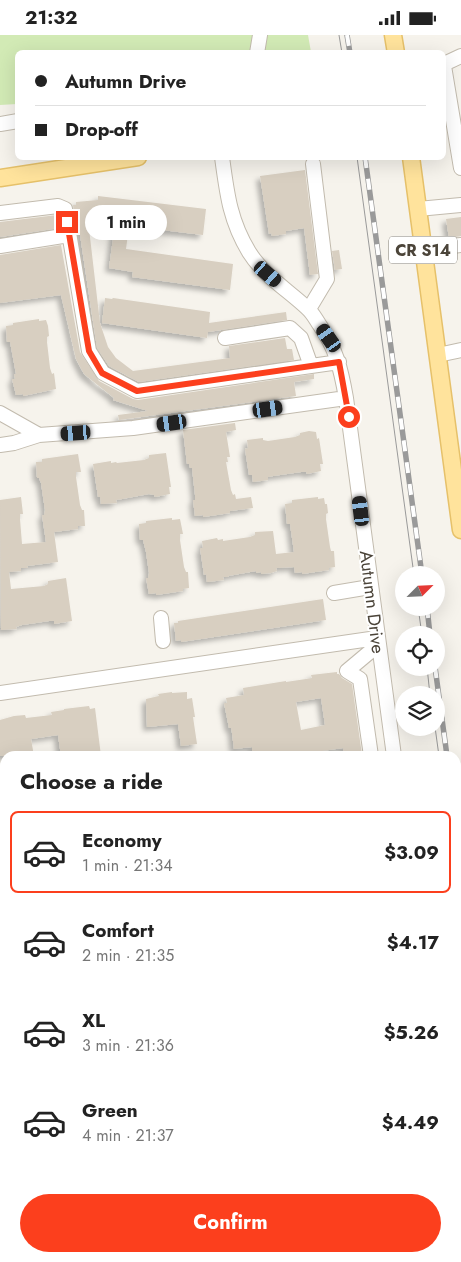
<!DOCTYPE html>
<html lang="en">
<head>
<meta charset="utf-8">
<style>
	:root { --surface:#fff; --page:#f6f6f6; --text:#222; --muted:#767676; --line:#e0e0e0; --accent:#fc3f1d }
	body { margin:0; font-family:Jost,sans-serif; background:var(--page); color:var(--text); height:100vh; display:flex; flex-direction:column; font-size:19px; white-space:nowrap }
	* { box-sizing:border-box; margin:0 }
	p { font-size:16px; color:var(--muted) }
	.icon { flex:none; width:28px; height:28px; fill:none; stroke:currentColor; stroke-width:2; stroke-linecap:round; stroke-linejoin:round }
	.map { position:relative; flex:1; overflow:hidden }
	.details { position:absolute; left:0px; top:716px; width:461px; height:511px; display:flex; flex-direction:column; background:var(--surface); border-radius:15px 15px 0 0; box-shadow:0 5px 20px #0002 }
	.details>* { flex:none }
	.top-card { position:absolute; left:15px; top:15px; width:431px; height:110px; border-radius:8px; box-shadow:0 5px 20px #0002; display:grid; align-content:center; height:110px; padding:0 20px; background:var(--surface) }
	.needle { width:32px; rotate:66deg }
	.controls { position:absolute; left:395px; top:531px; display:grid; gap:10px }
	.controls a { display:grid; place-items:center; width:50px; height:50px; border-radius:50%; background:var(--surface); box-shadow:0 5px 20px #0002; font-size:25px }
	.end { position:absolute; width:22px; height:22px; margin:-11px; border:6px solid #fc3f1d; background:#fff; box-shadow:0 0 0 2px #fff }
	.from { border-radius:50% }
	.bubble { position:absolute; height:35px; border-radius:18px; background:var(--surface); box-shadow:0 5px 20px #0002; font-size:16px; font-weight:700; line-height:35px; text-align:center }
	.car { position:absolute; width:15px; height:30px; margin:-15px -8px; border-radius:6px; box-shadow:0 0 4px 1px #0007; background:linear-gradient(#222 24%,#8ab4d8 0 40%,#222 0 76%,#8ab4d8 0 86%,#222 0) }
	.top-card b { display:flex; align-items:center; gap:18px; height:48px; font-size:19px }
	.top-card b+b { border-top:1px solid var(--line) }
	.top-card i { width:12px; height:12px; background:var(--text) }
	ul { padding:0; list-style:none }
	li { display:flex; align-items:center; gap:15px; height:82px; margin:0 10px 8px; padding:0 10px; border:2px solid transparent; border-radius:8px }
	li div { flex:1 }
	li b { display:block; font-size:19px }
	li em { font-style:normal; font-weight:700 }
	li.on { border-color:var(--accent) }
	li>.icon { width:45px; height:45px; stroke-width:1.5 }
	h2 { padding:0 20px; font-size:22px; line-height:60px }
	.primary-button { display:flex; gap:10px; margin-top:auto; padding:10px 20px }
	.primary-button a { flex:1; height:58px; border-radius:30px; background:var(--accent); color:#fff; font-size:20px; font-weight:700; line-height:58px; text-align:center }
	.status { display:flex; justify-content:space-between; align-items:center; height:35px; padding:0 25px; background:var(--surface); direction:ltr }
	.status svg { height:14px; fill:currentColor }
	.map>svg:first-child { display:block }
	.education { fill:#efe8d6 }
	.green { fill:#d2eab5 }
	.parking { fill:#e5e3e0 }
	.building { fill:#d8cfc1; fill-rule:evenodd; filter:url(#shadow) }
	.lines { fill:none; stroke-linecap:round; stroke-linejoin:round }
	.minor-casing { stroke:#c2bbae; stroke-width:16 }
	.major-casing { stroke:#e6c16a; stroke-width:19 }
	.minor { stroke:#fff; stroke-width:14 }
	.major { stroke:#ffe39c; stroke-width:16 }
	.tram { stroke:#9a9a9a; stroke-width:1 }
	.rail-casing { stroke:#9a9a9a; stroke-width:5.5 }
	.rail { stroke:#fff; stroke-width:4; stroke-dasharray:11; stroke-linecap:butt }
	.route { stroke:#fc3f1d; stroke-width:6 }
	.labels { text-anchor:middle; dominant-baseline:central; stroke-width:4; stroke-linejoin:round; paint-order:stroke }
	.shield { fill:#fff; stroke:#817c74; stroke-width:1 }
	.shield-label { font-size:16px; font-weight:bold; fill:#4b4439 }
	.street-label { font-size:18px; fill:#4b4439; stroke:#fff }
</style>
</head>
<body>
<div class="status"><b>21:32</b><svg viewBox="0 0 49 12"><path d="M0 12V9h3v3zM5 12V6h3v6zM10 12V3h3v9zM15 12V0h3v12zM26 1h20v11H26zM47 4h2v5h-2z"/></svg></div>
<div class="map">
<svg width="461" height="1227" viewBox="0 0 461 1227">
	<defs>
		<filter id="shadow"><feDropShadow dx="-4" dy="4" stdDeviation="2.5" flood-color="#0004"/></filter>
	</defs>
	<rect width="100%" height="100%" fill="#f6f3ec"/>
	<!-- education -->
	<path class="education" d="M5 957V1222L25 1223 20 1227H0V962Z"/>
	<!-- green -->
	<path class="green" d="M0 0H308L311 17 18 18 17 69 0 70Z
		M0 826 5 832V957L0 962Z"/>
	<!-- parking -->
	<path class="parking" d="M25 1223H97L92 1227H20Z"/>
	<!-- building -->
	<path class="building" d="M305 135 318 239 310 240 304 193 286 196V199L272 201 271 198 269 199 260 141Z
		M98 161 206 174 203 200 129 191 126 214 233 229 230 255 132 242 133 237 109 233 115 189 88 185 100 288 108 312 116 323 133 336 230 323 229 311 285 303 287 314H292L294 325 139 347 109 331 97 313 79 193H77L73 170H76V167L98 165Z
		M57 180 59 193 0 202V187Z
		M461 182V201L449 203 446 184Z
		M61 210 80 317 99 346 133 364 138 365 314 339V344L294 347 296 361 119 385 118 380 148 376 113 365 114 363 84 339 76 324 61 260 0 268V220Z
		M339 215 342 234 335 235 332 216Z
		M105 263 112 264 113 263 210 277 209 288 286 277 287 285 208 297 207 303 102 288Z
		M39 284V286L46 285 48 291 49 301 47 302V307L50 333 52 339 54 338 56 354 23 361V359L16 360 12 344H15L14 339H16L11 312 10 307H7L6 291 13 290V288Z
		M235 388 236 395 226 397 230 422H227L228 427H226L231 455 233 460 235 459 236 464 251 462 253 473 230 476V478L203 482V480L195 481 193 465H195V460L192 433H190L189 429H187L183 395Z
		M309 396 316 397 317 404 319 403 323 429H320L321 436 307 439 306 437H301L273 441 268 442V445L253 447 252 440H249L245 414 248 413 247 405 263 403V405L268 406 295 402 300 400V398Z
		M166 418 171 452H169L170 459 155 462 154 460 149 459 122 464 116 465 117 468 101 469 100 462H98L93 429 111 426V428L116 427 117 428 144 425 149 423V420Z
		M78 419 81 437H76V442L80 470 82 475H84L85 491H78V494L54 497 58 527 27 531 28 533H21V536L9 537 11 554 44 551 48 549V546L66 543 72 586 54 589V586H49L22 590 16 592 17 594 1 595 0 465 21 462 23 479H20V484L22 509 46 507 42 480H44L45 475 41 448 39 443H37L36 427H42V424Z
		M318 462V464L324 463 325 469H327L328 478 326 479V484L330 512 331 516H334L335 532 329 533V535L302 539V537L295 538 294 532 276 533 277 536 271 538 261 539V537L256 538V536L228 541 229 542H223L224 545 207 547 206 539 204 540 200 513H203L202 506 217 503 218 505 223 504V506L250 502 255 500V497L273 496 276 519 294 517 290 489H287L285 469 292 468V465Z
		M172 483V485L180 484 183 499H180V505L184 532 186 537H188L189 553 183 554V556L156 560V558L149 559 146 543H148L149 538 146 517 143 505H140L139 489 146 488V486Z
		M323 564 326 585 181 607V605L176 606 174 588H178V586Z
		M337 637V639H339L342 643 352 649 362 720 344 721 343 713 314 717 315 721H252V712L234 714 232 698 231 693H229L224 668H227L226 663 244 660 243 653 286 646V647L306 644 312 643 311 640ZM321 663 325 690 301 695 296 667Z
		M172 657V658L187 657V664L192 663 195 682H193L197 709 181 711 178 689 147 692 146 664 159 661 158 659Z
		M89 671 90 674 95 673 101 721H61L58 700 31 704 34 721H0V685L14 681 25 680 26 683 52 680 51 677 64 675V674Z"/>
	<g class="lines">
		<!-- minor casing -->
		<g class="minor-casing">
			<path id="minor" d="M257 18 260 0
				M444 29 461 21
				M444 31 461 133
				M0 89 18 86
				M222 122C227 159 230 186 249 217 264 241 288 255 307 273 312 277 315 283 319 289 336 313 341 334 346 363L394 721
				M418 174 461 170
				M0 178 58 171 65 174 89 316 103 338 137 356 339 327
				M0 211 69 200
				M424 215 461 210
				M309 274 327 244 313 129
				M225 303 290 293 301 303 311 331
				M438 320 461 315
				M0 378 39 400
				M0 410 14 408 39 400 133 393 346 363
				M334 558 370 552
				M161 583 163 606
				M0 658 377 603
				M371 721 360 644 347 636 378 610
				M456 1177 461 1212
				M367 1222 371 1227
				M29 1227 34 1222
				M68 1227 73 1222
				M119 1227 124 1222"/>
		</g>
		<!-- major casing -->
		<g class="major-casing">
			<path id="major" d="M393 0 396 18
				M411 122 461 495
				M0 143 138 122"/>
		</g>
		<!-- minor -->
		<use href="#minor" class="minor"/>
		<!-- major -->
		<use href="#major" class="major"/>
		<!-- tram -->
		<path class="tram" d="M339 0 342 18
			M357 122 414 540
			M418 572 422 600
			M427 632 430 660
			M435 692 439 721
			M456 851 461 885"/>
		<!-- rail casing -->
		<g class="rail-casing">
			<path id="rail" d="M347 0 350 18
				M365 122 422 540
				M427 572 430 600
				M435 632 447 721
				M456 791 461 826"/>
		</g>
		<!-- rail -->
		<use href="#rail" class="rail"/>
	</g>
	<g class="lines">
		<!-- route -->
		<path class="route" d="M67 187 89 316 102 338 137 356 339 327 349 382"/>
	</g>
	<g class="labels">
		<!-- shield labels -->
		<rect class="shield" x="389" y="201.5" width="68" height="27" rx="4"/>
		<g class="shield-label">
			<text x="423" y="215">CR S14</text>
		</g>
		<!-- street labels -->
		<g class="street-label">
			<text transform="translate(372 567) rotate(83)">Autumn Drive</text>
		</g>
	</g>
</svg>
<div class="controls">
<a><svg class="needle" viewBox="-14 -14 28 28"><path d="M0-13l5 13h-10z" fill="#e53935"/><path d="M0 13l5-13h-10z" fill="#767676"/></svg></a>
<a><svg class="icon" aria-label="locate" viewBox="0 0 24 24"><circle cx="12" cy="12" r="6"/><path d="M12 2v4M12 18v4M2 12h4M18 12h4"/></svg></a>
<a><svg class="icon" aria-label="layers" viewBox="0 0 24 24"><path d="M12 4l9 5-9 5-9-5zM3 14l9 5 9-5"/></svg></a>
</div>
<i class="end from" style="left:349px;top:382px"></i>
<i class="end" style="left:67px;top:187px"></i>
<div class="bubble" style="left:85px;top:170px;width:82px">1 min</div>
<i class="car" style="left:268px;top:239px;rotate:131deg"></i>
<i class="car" style="left:329px;top:303px;rotate:325deg"></i>
<i class="car" style="left:268px;top:374px;rotate:82deg"></i>
<i class="car" style="left:172px;top:388px;rotate:262deg"></i>
<i class="car" style="left:76px;top:398px;rotate:266deg"></i>
<i class="car" style="left:361px;top:476px;rotate:353deg"></i>
<div class="top-card">
<b><i class="from"></i>Autumn Drive</b>
<b><i></i>Drop-off</b>
</div>
<section class="details">
<h2>Choose a ride</h2>
<ul>
<li class="on"><svg class="icon" aria-label="car" viewBox="0 0 24 24"><path d="M5 17H2v-5l4-1 3-4h7l3 4 3 1v5h-3M9 17h6M6 11h13"/><circle cx="7" cy="17" r="2"/><circle cx="17" cy="17" r="2"/></svg><div><b>Economy</b><p>1 min · 21:34</p></div><em>$3.09</em></li>
<li><svg class="icon" aria-label="car" viewBox="0 0 24 24"><path d="M5 17H2v-5l4-1 3-4h7l3 4 3 1v5h-3M9 17h6M6 11h13"/><circle cx="7" cy="17" r="2"/><circle cx="17" cy="17" r="2"/></svg><div><b>Comfort</b><p>2 min · 21:35</p></div><em>$4.17</em></li>
<li><svg class="icon" aria-label="car" viewBox="0 0 24 24"><path d="M5 17H2v-5l4-1 3-4h7l3 4 3 1v5h-3M9 17h6M6 11h13"/><circle cx="7" cy="17" r="2"/><circle cx="17" cy="17" r="2"/></svg><div><b>XL</b><p>3 min · 21:36</p></div><em>$5.26</em></li>
<li><svg class="icon" aria-label="car" viewBox="0 0 24 24"><path d="M5 17H2v-5l4-1 3-4h7l3 4 3 1v5h-3M9 17h6M6 11h13"/><circle cx="7" cy="17" r="2"/><circle cx="17" cy="17" r="2"/></svg><div><b>Green</b><p>4 min · 21:37</p></div><em>$4.49</em></li>
</ul>
<div class="primary-button"><a>Confirm</a></div>
</section>
</div>
</body>
</html>
